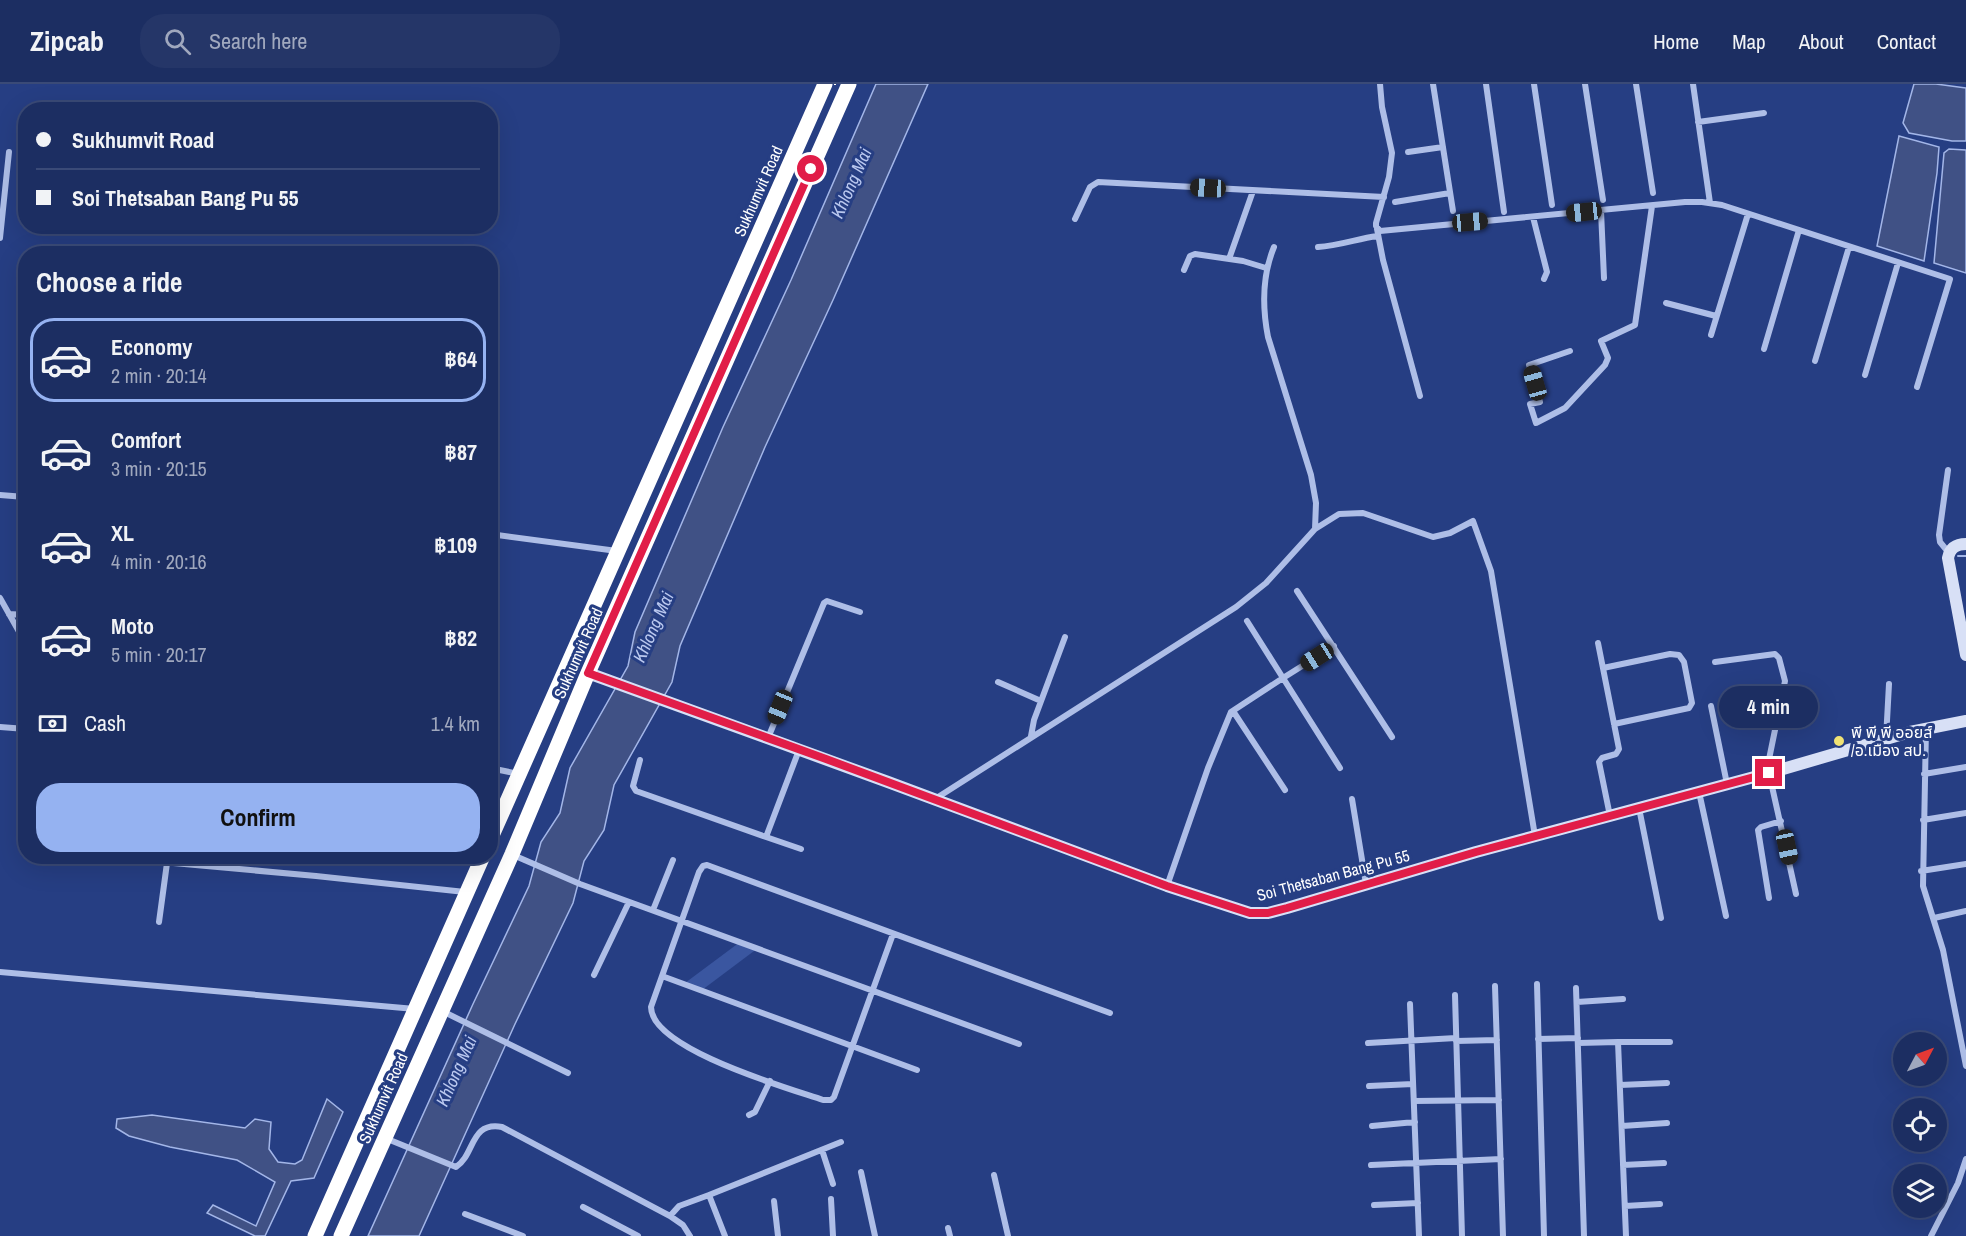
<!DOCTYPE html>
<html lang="en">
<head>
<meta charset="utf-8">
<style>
	:root { --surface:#1c2e62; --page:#253668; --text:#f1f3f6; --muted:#a0a8be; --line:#3a4a77; --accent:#95b2f1 }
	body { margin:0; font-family:"Archivo Narrow","Noto Sans Thai",sans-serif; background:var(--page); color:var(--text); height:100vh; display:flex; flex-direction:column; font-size:22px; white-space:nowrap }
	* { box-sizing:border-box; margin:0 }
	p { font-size:20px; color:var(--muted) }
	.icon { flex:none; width:33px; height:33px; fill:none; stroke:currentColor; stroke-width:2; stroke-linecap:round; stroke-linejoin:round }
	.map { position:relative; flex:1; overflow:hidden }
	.drawer { position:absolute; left:18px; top:162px; width:480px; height:618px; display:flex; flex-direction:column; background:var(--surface); border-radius:24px; box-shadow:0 6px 24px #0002,0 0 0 2px var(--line) }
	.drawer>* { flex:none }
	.banner { position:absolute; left:18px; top:18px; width:480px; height:132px; border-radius:24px; box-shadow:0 6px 24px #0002,0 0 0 2px var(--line); display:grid; align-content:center; height:132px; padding:0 18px; background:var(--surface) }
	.needle { width:39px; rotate:49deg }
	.buttons { position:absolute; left:1893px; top:948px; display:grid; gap:12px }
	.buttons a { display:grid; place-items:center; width:54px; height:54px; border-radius:50%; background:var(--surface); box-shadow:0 6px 24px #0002,0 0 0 2px var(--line); font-size:30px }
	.end { position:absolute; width:27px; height:27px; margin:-14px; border:8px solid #e11d48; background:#fff; box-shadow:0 0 0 3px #fff }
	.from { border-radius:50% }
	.bubble { position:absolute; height:42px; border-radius:21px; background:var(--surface); box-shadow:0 6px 24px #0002,0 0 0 2px var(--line); font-size:20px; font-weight:700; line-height:42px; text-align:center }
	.car { position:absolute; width:18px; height:36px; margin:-18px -9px; border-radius:8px; box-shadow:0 0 4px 2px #0007; background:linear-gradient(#222 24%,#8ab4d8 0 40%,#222 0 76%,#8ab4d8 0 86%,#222 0) }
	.banner b { display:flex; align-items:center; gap:21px; height:57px; font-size:22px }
	.banner b+b { border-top:2px solid var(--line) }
	.banner i { width:15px; height:15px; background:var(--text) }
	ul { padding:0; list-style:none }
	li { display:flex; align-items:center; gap:18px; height:84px; margin:0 12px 9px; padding:0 6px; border:3px solid transparent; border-radius:24px }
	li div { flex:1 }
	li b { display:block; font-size:22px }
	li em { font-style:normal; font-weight:700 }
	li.current { border-color:var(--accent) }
	li>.icon { width:54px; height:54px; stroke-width:1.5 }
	h2 { padding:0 18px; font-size:27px; line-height:72px }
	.pay { display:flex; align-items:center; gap:15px; height:66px; padding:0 18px; font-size:22px }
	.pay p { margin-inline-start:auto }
	.primary-button { display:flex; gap:12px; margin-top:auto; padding:12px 18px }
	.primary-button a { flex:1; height:69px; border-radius:24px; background:var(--accent); color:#111; font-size:24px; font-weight:700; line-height:69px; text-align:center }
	header { display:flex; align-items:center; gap:36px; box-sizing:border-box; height:84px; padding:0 30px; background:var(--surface); border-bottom:2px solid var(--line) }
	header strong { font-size:28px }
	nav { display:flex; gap:33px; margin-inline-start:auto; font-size:21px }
	.search { width:420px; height:54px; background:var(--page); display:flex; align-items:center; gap:15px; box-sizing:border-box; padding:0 21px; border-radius:24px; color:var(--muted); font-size:22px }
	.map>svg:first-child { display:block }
	.green { fill:#3a56a0 }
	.water { fill:#405185; stroke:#a3b6e8; stroke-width:1.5 }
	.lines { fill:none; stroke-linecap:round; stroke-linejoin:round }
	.stream { stroke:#a3b6e8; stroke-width:2 }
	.street { stroke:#aebee7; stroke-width:6 }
	.secondary { stroke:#d8e0f6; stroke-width:12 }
	.highway { stroke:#fff; stroke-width:15 }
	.rail { stroke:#fff; stroke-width:2; stroke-dasharray:10 4.5; stroke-linecap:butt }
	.route { stroke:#e11d48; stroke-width:8 }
	.poi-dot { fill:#f0e273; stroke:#263e83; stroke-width:2 }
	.labels { text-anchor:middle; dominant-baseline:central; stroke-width:6; stroke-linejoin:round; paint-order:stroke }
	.street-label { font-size:16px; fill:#fff; stroke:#263e83 }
	.poi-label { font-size:16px; fill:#fff; stroke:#263e83; text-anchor:start }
	.water-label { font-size:18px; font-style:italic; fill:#bac8ef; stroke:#263e83 }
</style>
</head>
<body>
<header>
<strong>Zipcab</strong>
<div class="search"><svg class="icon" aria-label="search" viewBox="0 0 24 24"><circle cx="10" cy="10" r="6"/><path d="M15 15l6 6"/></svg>Search here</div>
<nav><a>Home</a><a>Map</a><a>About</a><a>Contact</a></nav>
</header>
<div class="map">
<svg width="1966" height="1152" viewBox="0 0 1966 1152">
	<rect width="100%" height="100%" fill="#263e83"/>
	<!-- green -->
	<path class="green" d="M740 858 758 864 702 906 685 899Z"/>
	<!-- water -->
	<path class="water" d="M876 0H928L833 216 765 363 680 562 672 598 614 701 604 746 584 777 573 819 515 940 419 1152H368L473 920 529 802 541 758 560 729 570 684 628 582 635 548 723 343 791 196Z
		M1914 0H1936L1966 4V57H1952L1909 49 1903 39Z
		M1899 52 1939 63 1937 89 1924 177 1877 162Z
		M1949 65 1966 66V189L1934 179 1944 69Z
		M327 1015 343 1028 314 1094 291 1097 265 1152H255L207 1129 213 1121 256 1142 275 1098 237 1076 170 1063 129 1052 116 1044 117 1035 152 1031 245 1044 255 1035 271 1038 269 1065 278 1078 295 1080 302 1076Z"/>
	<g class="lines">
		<!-- stream -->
		<path class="stream" d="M1958 472H1966"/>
		<!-- street -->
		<path class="street" d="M1380 0 1382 23 1392 69 1389 93 1376 139V142L1380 147 1685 118H1702L1722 121 1950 195 1917 303
			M1433 0 1453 127
			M1486 0 1504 128
			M1534 0 1552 121
			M1585 0 1603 116
			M1636 0 1653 109
			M1693 0 1710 119
			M1698 38 1764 29
			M1408 68 1443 63
			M1395 118 1450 109
			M1601 127 1604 194
			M1533 133 1547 188 1544 195
			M1075 135 1090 103 1098 98 1384 113
			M1377 145 1383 176 1420 312
			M0 154 9 68
			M1274 163C1262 192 1262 222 1268 253L1311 391 1316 419 1315 445
			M1318 163C1338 162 1357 155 1377 152
			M1229 175 1253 107
			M1184 186 1190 172 1195 170 1243 177 1266 184
			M1666 219 1716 232
			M1711 251 1748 130
			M1764 265 1799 146
			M1570 267 1529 281 1540 318 1530 320 1536 339 1565 324 1605 281 1608 274 1601 257 1635 241 1652 122
			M1815 277 1849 163
			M1865 291 1898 179
			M1948 386 1939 451 1940 458 1949 469
			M0 411 25 413
			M22 413 26 367
			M490 450 617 467
			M1297 507 1392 653
			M0 514 26 560
			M9 530 26 531
			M1598 559 1619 665 1616 670 1602 674 1599 678 1610 732
			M1334 562 1283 594 1340 684
			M1715 578 1775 570 1779 574 1785 597 1766 690
			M1603 584 1670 570 1679 571 1684 578 1692 619 1689 624 1614 640
			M998 598 1041 617
			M1711 622 1727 700
			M1233 627 1285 706
			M0 643 26 645
			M1926 644 1923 802 1943 866 1966 982
			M1031 652 1034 636 1065 553
			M768 654 824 519 827 517 860 528
			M1886 655 1889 600
			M799 666 766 753 801 765
			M640 676 633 702 636 707 766 753
			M490 684 519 690
			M1769 689 1796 810
			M1924 690 1966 683
			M1699 708 1726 832
			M935 715 1236 523 1266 499 1315 445 1339 430 1363 429 1433 453 1450 449 1473 437 1491 487 1535 752
			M1352 715 1366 800
			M1639 724 1661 834
			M1923 736 1966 729
			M513 771 580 800 1019 960
			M140 776 316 792 465 808
			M1921 787 1966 780
			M1167 802 1208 684 1231 628 1283 594 1247 537
			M1769 814 1758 746 1761 743 1781 737
			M653 826 673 776
			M1934 834 1966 827
			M159 838 167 779
			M893 850 834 1013 831 1016H823C788 1004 651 965 651 923L699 788 703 782 707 781 1110 929
			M0 888 415 925
			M594 891 629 818
			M662 892 917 986
			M1537 900 1544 1152
			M1495 902 1503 1152
			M1576 904 1584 1152
			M1455 911 1462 1152
			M1577 918 1623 915
			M1410 920 1419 1152
			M442 927 568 989
			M1538 955 1578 954
			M1456 957 1497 956
			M1618 958H1670
			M1368 959 1456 954
			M1578 959 1618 958 1626 1152
			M1620 1001 1667 999
			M1369 1002 1413 1000
			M1414 1017 1499 1016
			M749 1031 755 1028 770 997
			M1372 1042 1415 1038
			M1622 1042 1667 1039
			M385 1054 456 1083C475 1071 470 1037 502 1043L670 1132 683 1141 690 1152
			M822 1066 833 1100
			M1371 1081 1501 1075
			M1623 1081 1664 1079
			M861 1088 875 1152
			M994 1091 1008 1152
			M831 1115 833 1152
			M774 1117 778 1152
			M1374 1121 1418 1119
			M1625 1122 1660 1120
			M583 1123 638 1152
			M465 1130 523 1152
			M670 1132 679 1122 709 1111
			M948 1144 950 1152
			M725 1152 709 1111 841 1058
			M1931 1152 1958 1099 1966 1075"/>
		<!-- secondary -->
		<path class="secondary" d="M1966 460C1956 460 1950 464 1948 474L1966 571
			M588 589 888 698 1167 802 1250 829H1268L1287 824 1476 768 1769 689 1910 648 1966 637"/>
		<!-- highway -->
		<path class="highway" d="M490 756 825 0
			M315 1152 483 772
			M341 1152 512 770 588 589 849 0"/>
		<!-- rail -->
		<path class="rail" d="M835 1V0"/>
	</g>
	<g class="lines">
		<!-- route -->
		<path class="route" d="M811 85 588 589 826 675 1167 802 1250 829H1268L1287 824 1476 768 1769 689"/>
	</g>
	<!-- markers -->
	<circle class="poi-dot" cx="1839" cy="657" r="6"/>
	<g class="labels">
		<!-- street labels -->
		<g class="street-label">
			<text transform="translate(758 107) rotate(-66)">Sukhumvit Road</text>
			<text transform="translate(578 569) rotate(-66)">Sukhumvit Road</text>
			<text transform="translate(1333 791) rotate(-15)">Soi Thetsaban Bang Pu 55</text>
			<text transform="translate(383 1014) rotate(-66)">Sukhumvit Road</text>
		</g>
		<!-- poi labels -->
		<g class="poi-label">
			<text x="1851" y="648">พี พี พี ออยส์<tspan x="1851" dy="18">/อ.เมือง สป.</tspan></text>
		</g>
		<!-- water labels -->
		<g class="water-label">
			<text transform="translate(851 99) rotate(-66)">Khlong Mai</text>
			<text transform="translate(653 543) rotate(-66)">Khlong Mai</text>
			<text transform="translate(456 987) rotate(-66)">Khlong Mai</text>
		</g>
	</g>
</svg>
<div class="buttons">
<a><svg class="needle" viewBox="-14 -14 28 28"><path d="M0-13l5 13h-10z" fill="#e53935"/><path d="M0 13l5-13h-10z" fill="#a0a8be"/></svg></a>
<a><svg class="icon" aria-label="locate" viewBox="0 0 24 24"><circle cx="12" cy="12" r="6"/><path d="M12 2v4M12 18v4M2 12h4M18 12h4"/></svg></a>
<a><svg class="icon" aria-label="layers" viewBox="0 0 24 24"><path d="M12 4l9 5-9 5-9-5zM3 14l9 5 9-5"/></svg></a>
</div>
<i class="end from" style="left:811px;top:85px"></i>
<i class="end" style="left:1769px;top:689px"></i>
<div class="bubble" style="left:1719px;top:602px;width:99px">4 min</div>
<i class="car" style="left:1208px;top:104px;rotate:273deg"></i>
<i class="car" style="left:1584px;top:128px;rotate:264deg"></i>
<i class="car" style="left:1470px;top:138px;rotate:85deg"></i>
<i class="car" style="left:1535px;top:299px;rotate:344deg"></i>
<i class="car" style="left:1317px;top:573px;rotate:238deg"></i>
<i class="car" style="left:780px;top:623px;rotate:202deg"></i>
<i class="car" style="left:1787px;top:763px;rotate:168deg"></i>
<div class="banner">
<b><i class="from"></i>Sukhumvit Road</b>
<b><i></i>Soi Thetsaban Bang Pu 55</b>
</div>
<section class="drawer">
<h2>Choose a ride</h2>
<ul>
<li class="current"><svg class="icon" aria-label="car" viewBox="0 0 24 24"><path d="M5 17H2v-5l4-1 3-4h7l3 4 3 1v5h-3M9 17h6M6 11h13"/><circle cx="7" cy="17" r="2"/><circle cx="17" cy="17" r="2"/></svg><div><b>Economy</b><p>2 min · 20:14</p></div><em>฿64</em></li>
<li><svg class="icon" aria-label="car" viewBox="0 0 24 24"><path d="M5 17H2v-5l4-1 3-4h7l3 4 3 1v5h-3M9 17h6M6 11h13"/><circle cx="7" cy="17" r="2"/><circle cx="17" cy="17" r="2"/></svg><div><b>Comfort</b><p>3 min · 20:15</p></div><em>฿87</em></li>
<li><svg class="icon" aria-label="car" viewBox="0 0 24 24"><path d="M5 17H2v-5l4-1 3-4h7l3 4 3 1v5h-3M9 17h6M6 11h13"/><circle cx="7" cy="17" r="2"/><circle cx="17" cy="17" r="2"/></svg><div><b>XL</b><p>4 min · 20:16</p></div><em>฿109</em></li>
<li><svg class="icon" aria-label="car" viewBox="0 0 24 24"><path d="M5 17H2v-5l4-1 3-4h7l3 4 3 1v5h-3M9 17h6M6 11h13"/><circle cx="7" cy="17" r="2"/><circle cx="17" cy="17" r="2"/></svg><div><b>Moto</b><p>5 min · 20:17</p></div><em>฿82</em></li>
</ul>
<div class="pay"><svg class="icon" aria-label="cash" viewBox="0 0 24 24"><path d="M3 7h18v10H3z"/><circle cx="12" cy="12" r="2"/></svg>Cash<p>1.4 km</p></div>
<div class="primary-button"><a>Confirm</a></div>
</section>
</div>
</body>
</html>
